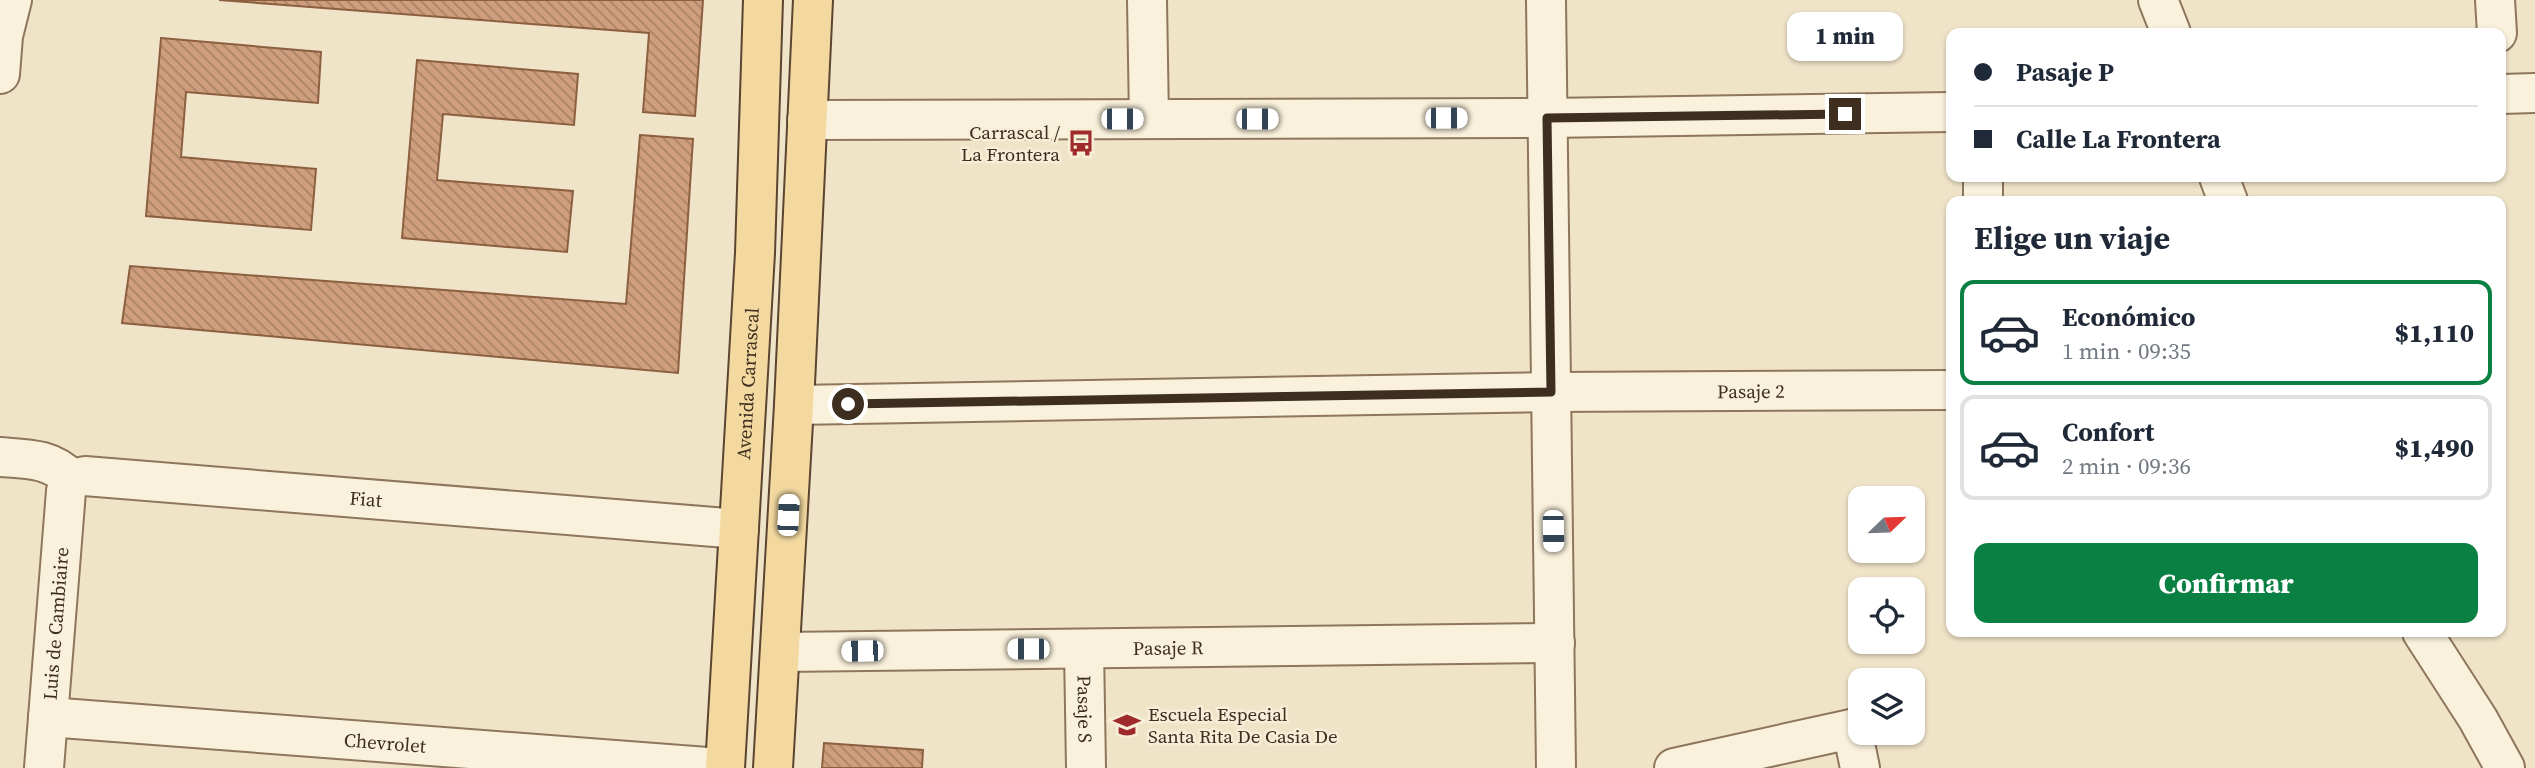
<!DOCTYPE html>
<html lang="es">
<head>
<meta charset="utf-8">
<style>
	:root { --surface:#fff; --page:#f2f2f3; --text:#1f2937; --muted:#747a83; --line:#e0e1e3; --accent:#0b8043 }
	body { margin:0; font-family:"Source Serif 4",serif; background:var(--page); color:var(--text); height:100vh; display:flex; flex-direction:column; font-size:26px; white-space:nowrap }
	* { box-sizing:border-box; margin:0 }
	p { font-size:23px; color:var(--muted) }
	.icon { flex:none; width:38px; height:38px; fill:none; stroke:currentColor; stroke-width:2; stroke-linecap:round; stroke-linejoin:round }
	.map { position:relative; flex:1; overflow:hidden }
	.sheet { position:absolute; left:1946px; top:196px; width:560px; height:441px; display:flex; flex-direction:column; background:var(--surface); border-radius:14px; box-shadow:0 2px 5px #0004 }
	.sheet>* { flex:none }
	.guide { position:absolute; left:1946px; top:28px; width:560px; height:154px; border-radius:14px; box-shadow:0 2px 5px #0004; display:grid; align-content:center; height:154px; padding:0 28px; background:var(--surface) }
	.needle { width:46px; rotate:67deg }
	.controls { position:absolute; left:1848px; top:486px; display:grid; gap:14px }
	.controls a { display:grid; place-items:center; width:77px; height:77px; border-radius:14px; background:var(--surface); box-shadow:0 2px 5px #0004; font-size:35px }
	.end { position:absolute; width:32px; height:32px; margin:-16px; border:9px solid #3d2e20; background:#fff; box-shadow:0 0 0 4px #fff }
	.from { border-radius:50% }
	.bubble { position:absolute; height:49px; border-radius:14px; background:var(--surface); box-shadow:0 2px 5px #0004; font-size:23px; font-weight:800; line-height:49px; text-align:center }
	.car { position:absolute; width:21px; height:42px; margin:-21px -10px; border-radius:9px; box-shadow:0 0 5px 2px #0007; background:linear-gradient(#fff 24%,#345 0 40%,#fff 0 76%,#345 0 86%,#fff 0) }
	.guide b { display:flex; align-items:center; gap:24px; height:66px; font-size:26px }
	.guide b+b { border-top:2px solid var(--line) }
	.guide i { width:18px; height:18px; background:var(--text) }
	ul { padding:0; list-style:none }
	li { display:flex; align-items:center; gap:21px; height:105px; margin:0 14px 10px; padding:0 14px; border:4px solid var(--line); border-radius:14px }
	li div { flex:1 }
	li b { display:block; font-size:26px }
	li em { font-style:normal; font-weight:800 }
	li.active { border-color:var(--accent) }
	li>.icon { width:63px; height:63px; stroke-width:1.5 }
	h2 { padding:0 28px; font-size:32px; line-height:84px }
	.button { display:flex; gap:14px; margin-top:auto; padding:14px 28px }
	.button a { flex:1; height:80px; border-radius:14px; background:var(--accent); color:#fff; font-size:28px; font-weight:800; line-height:80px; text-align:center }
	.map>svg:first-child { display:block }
	.building { fill:url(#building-back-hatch); stroke:#8d5f41; stroke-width:2 }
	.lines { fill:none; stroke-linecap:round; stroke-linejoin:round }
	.minor-casing { stroke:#8d765c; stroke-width:42 }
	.major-casing { stroke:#5b4430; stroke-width:42 }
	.minor { stroke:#faf1dc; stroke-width:38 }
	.major { stroke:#f3d9a0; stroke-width:38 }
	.route { stroke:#3d2e20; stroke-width:9 }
	.labels { text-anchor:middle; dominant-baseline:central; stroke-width:5; stroke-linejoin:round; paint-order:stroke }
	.poi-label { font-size:19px; fill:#3d2e20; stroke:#f7eed8; text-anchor:end }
	.street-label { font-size:19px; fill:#3d2e20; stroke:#f7eed8 }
</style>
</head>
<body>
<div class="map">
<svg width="2535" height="768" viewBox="0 0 2535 768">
	<defs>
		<pattern id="building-back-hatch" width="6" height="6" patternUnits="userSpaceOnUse" patternTransform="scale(1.75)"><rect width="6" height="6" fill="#cf9f7d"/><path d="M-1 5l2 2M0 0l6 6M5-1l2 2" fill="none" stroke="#a98266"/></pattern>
	</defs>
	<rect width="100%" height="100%" fill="#f0e4c8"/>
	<!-- building -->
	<path class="building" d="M219 0H703L695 116 643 112 649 33Z
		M161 38 321 52 318 103 186 92 181 157 316 169 311 230 146 216Z
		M417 60 578 74 574 125 443 114 437 180 573 191 567 252 402 238Z
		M640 135 693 139 678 373 122 323 130 266 626 304Z
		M824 743 923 750 922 768H822Z"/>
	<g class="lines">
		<!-- minor casing -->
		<g class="minor-casing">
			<g id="minor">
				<path d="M1147 0 1149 119"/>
				<path d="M1546 0 1556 768"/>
				<path d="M2158 0 2171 33"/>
				<path d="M2495 0 2497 33"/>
				<path d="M0 74 3 36 12 0"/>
				<path d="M2501 94 2535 93"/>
				<path d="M807 120 1547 118 1951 112"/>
				<path d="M1983 177V201"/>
				<path d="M2219 177 2228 201"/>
				<path id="s1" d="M794 405 1551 392 1951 390"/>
				<path d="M0 457C27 459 51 458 71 479"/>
				<path id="s2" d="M71 479 85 476 739 529"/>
				<path d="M2422 632 2478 719 2505 768"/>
				<path id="s3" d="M1084 649 1086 768"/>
				<path id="s4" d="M781 652 1555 643"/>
				<path id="s5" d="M48 717 720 768"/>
				<path d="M1852 729 1860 768"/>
				<path id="s6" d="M44 768 66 491 71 479"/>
				<path d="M1674 768 1860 727"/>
			</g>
		</g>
		<!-- major casing -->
		<g class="major-casing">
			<g id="major">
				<path id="s7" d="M725 768 755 253 763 0"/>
				<path d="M773 768 794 405 813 0"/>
			</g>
		</g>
		<!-- minor -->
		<use href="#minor" class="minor"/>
		<!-- major -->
		<use href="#major" class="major"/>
	</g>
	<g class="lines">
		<!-- route -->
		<path class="route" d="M848 404 1551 392 1547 118 1845 114"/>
	</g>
	<!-- icons -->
	<defs>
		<g id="bus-bare" transform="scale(2.1)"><path d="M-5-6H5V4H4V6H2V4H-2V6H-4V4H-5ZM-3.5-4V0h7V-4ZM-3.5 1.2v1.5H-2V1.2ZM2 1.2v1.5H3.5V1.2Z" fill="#9e2a2b" stroke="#f7eed8" stroke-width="2.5" paint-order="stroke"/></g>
		<g id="school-bare" transform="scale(2.1)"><path d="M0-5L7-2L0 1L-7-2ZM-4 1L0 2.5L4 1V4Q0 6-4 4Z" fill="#9e2a2b" stroke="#f7eed8" stroke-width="2.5" paint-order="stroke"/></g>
	</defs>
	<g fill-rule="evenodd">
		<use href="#bus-bare" x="1081" y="143"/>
		<use href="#school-bare" x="1127" y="725"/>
	</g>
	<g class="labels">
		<!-- poi labels -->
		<g class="poi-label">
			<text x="1060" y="132">Carrascal /<tspan x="1060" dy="22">La Frontera</tspan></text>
			<text x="1148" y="714" text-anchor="start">Escuela Especial<tspan x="1148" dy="22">Santa Rita De Casia De</tspan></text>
		</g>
		<!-- street labels -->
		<g class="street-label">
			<text stroke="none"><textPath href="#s7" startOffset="385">Avenida Carrascal</textPath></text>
			<text stroke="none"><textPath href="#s1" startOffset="957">Pasaje 2</textPath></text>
			<text stroke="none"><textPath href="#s2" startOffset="296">Fiat</textPath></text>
			<text stroke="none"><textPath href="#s6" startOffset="145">Luis de Cambiaire</textPath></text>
			<text stroke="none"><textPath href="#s4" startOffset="387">Pasaje R</textPath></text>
			<text stroke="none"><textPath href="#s3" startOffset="60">Pasaje S</textPath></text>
			<text stroke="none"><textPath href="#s5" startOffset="338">Chevrolet</textPath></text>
		</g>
	</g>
</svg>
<div class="controls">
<a><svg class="needle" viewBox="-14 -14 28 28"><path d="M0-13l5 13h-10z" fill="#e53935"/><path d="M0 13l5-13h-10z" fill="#747a83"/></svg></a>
<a><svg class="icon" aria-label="locate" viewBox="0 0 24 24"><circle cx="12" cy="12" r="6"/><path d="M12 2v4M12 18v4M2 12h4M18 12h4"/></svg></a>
<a><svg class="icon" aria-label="layers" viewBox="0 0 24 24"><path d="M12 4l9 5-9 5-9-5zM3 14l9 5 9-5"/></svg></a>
</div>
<i class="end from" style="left:848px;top:404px"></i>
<i class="end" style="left:1845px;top:114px"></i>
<div class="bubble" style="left:1787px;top:12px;width:116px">1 min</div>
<i class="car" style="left:1446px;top:118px;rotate:90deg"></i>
<i class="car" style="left:1122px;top:119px;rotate:90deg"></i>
<i class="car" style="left:1257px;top:119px;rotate:90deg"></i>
<i class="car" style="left:788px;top:515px;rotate:3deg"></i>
<i class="car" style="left:1553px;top:531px;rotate:179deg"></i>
<i class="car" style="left:1028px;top:649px;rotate:270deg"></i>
<i class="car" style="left:862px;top:651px;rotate:269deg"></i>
<div class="guide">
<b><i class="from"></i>Pasaje P</b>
<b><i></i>Calle La Frontera</b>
</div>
<section class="sheet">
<h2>Elige un viaje</h2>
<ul>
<li class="active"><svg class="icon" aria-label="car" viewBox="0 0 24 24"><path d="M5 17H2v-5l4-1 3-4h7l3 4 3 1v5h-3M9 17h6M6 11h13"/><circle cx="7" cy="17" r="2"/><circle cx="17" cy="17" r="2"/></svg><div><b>Económico</b><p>1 min · 09:35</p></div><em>$1,110</em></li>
<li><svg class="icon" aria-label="car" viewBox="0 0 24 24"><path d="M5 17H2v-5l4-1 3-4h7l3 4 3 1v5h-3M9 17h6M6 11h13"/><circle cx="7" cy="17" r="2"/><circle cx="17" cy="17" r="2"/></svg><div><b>Confort</b><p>2 min · 09:36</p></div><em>$1,490</em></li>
</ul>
<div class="button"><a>Confirmar</a></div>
</section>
</div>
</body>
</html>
